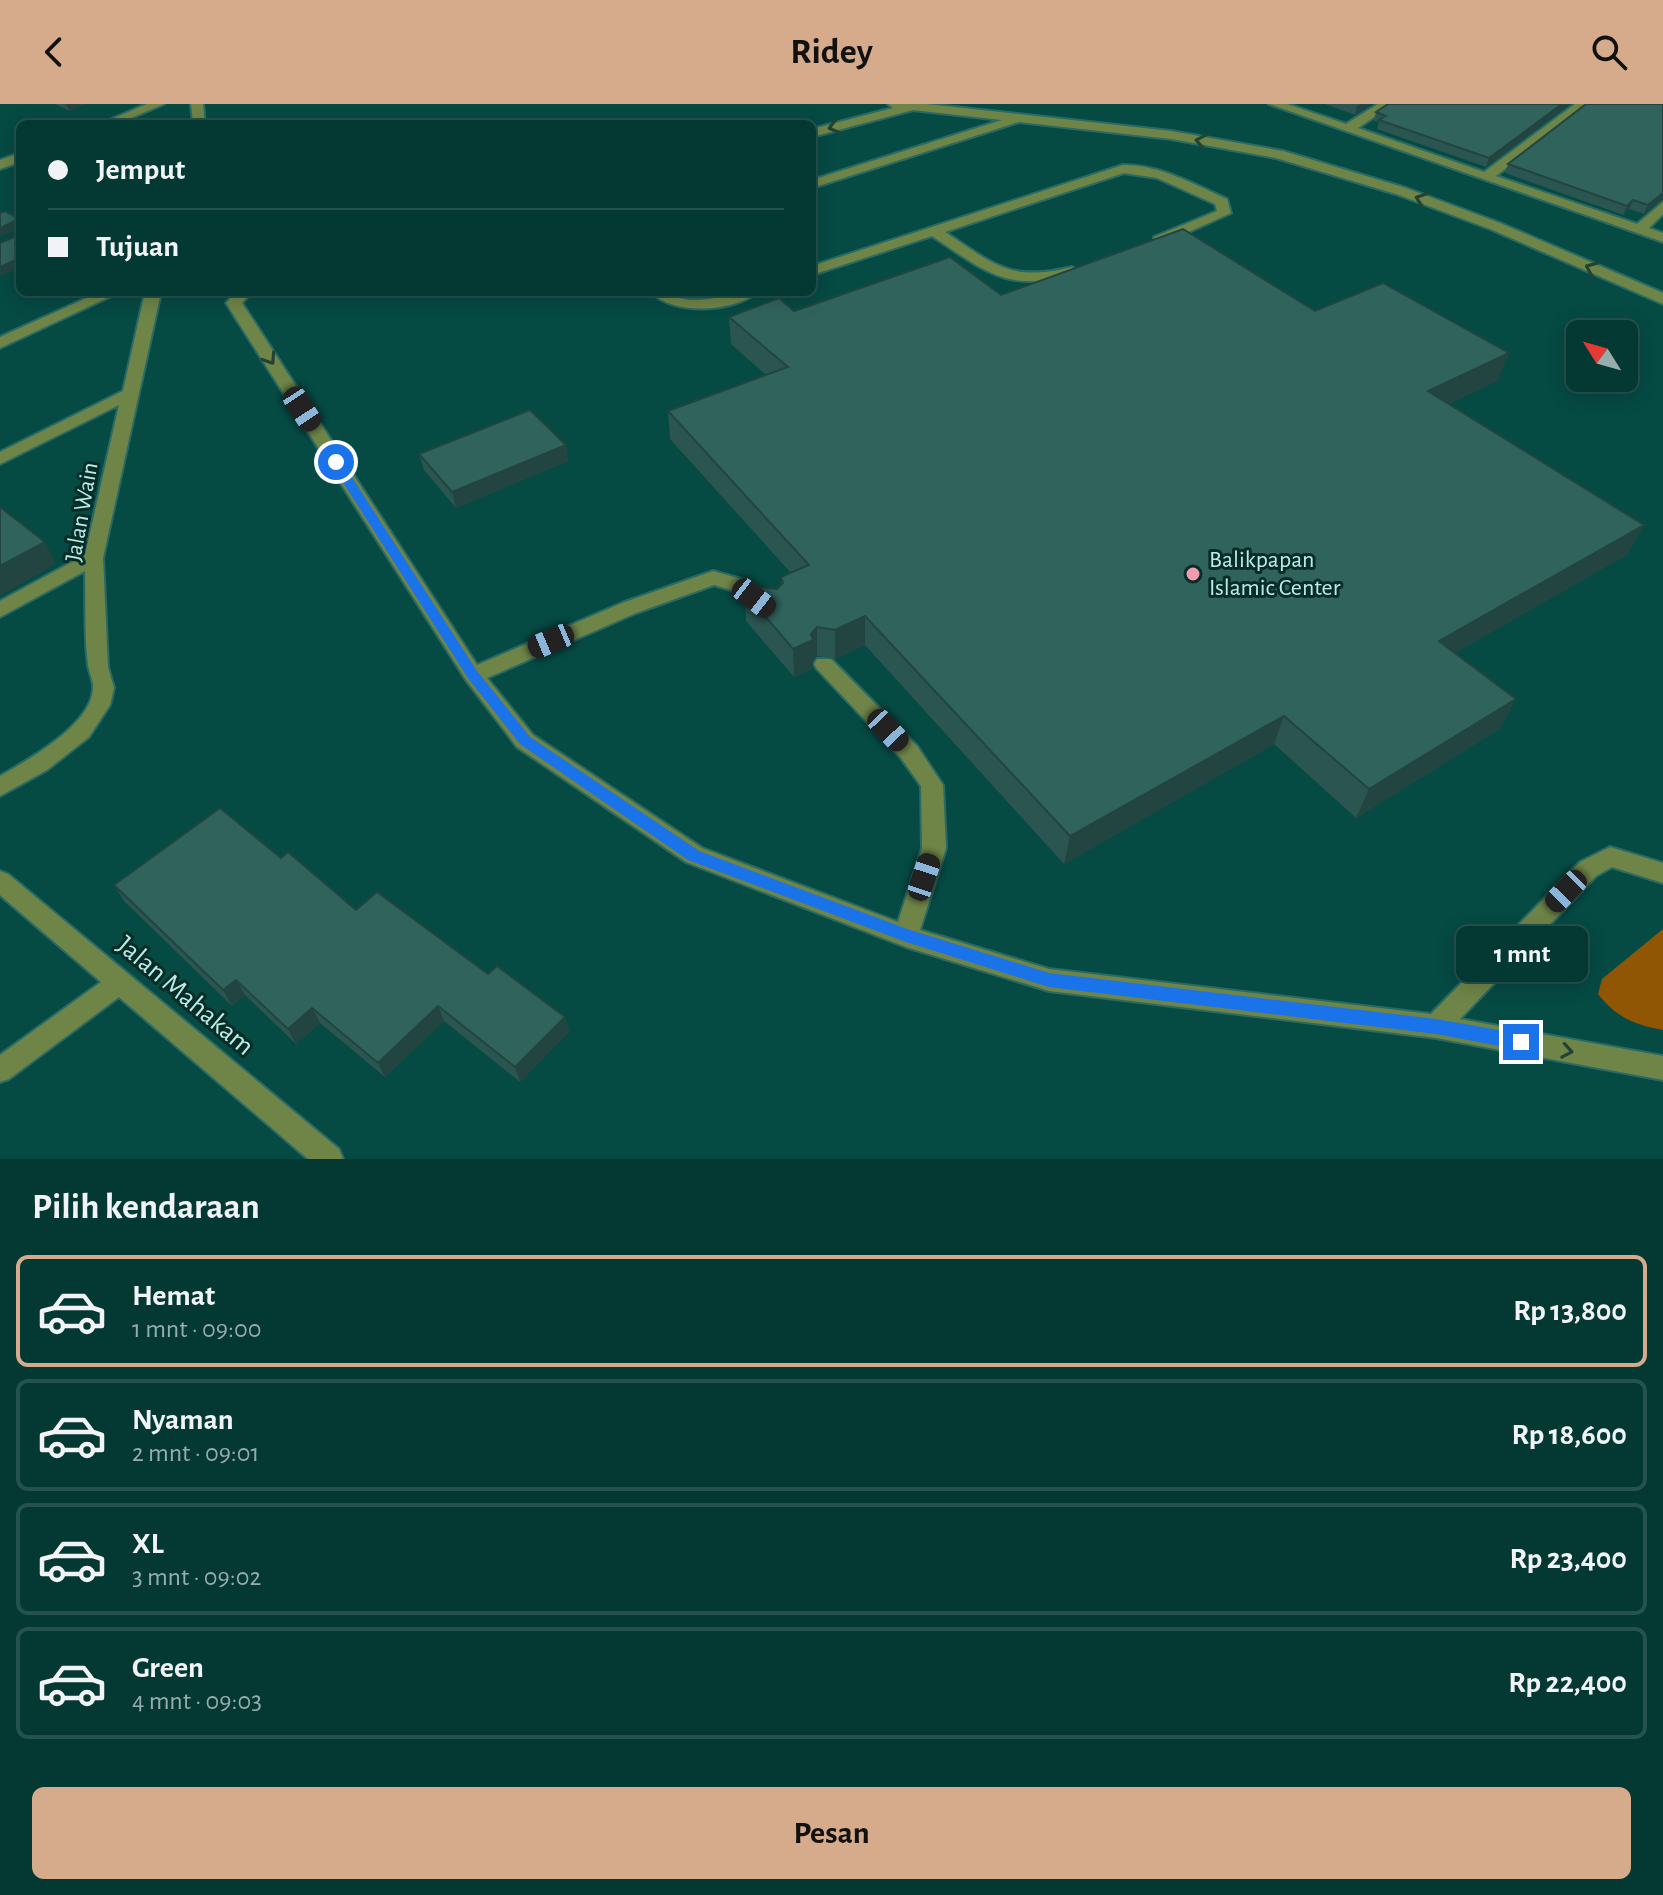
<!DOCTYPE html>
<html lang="id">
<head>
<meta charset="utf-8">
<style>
	:root { --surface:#043833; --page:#0d3f3b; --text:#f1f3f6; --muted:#97acac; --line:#25524e; --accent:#d6ab8b }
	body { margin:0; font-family:"Alegreya Sans",sans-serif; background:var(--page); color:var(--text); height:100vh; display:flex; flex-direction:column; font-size:30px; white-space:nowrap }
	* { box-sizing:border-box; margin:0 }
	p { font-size:26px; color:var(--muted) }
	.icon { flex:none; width:44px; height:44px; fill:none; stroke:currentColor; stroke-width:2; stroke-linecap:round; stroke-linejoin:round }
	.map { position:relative; height:1055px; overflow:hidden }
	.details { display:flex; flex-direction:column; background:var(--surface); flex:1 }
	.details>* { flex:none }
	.hud { position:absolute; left:16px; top:16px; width:800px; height:176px; border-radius:12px; box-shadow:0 4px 20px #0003,0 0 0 2px var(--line); display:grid; align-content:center; height:176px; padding:0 32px; background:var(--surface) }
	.needle { width:52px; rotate:307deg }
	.tools { position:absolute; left:1566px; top:216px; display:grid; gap:16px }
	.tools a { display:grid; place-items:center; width:72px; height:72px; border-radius:12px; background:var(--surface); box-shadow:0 4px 20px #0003,0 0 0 2px var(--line); font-size:40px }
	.end { position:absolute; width:36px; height:36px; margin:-18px; border:10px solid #1a73e8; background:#fff; box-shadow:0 0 0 4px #fff }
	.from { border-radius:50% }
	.bubble { position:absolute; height:56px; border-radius:12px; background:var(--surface); box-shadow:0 4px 20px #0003,0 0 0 2px var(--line); font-size:26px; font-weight:700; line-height:56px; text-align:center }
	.car { position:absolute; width:24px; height:48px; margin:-24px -12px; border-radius:10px; box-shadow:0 0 6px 2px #0007; background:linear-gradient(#222 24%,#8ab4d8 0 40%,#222 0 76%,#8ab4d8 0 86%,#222 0) }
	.hud b { display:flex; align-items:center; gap:28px; height:76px; font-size:30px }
	.hud b+b { border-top:2px solid var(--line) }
	.hud i { width:20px; height:20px; background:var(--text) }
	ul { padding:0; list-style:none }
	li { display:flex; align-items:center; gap:24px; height:112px; margin:0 16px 12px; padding:0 16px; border:4px solid var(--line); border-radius:12px }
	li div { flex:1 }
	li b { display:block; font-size:30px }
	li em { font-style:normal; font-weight:700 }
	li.current { border-color:var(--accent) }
	li>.icon { width:72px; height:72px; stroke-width:1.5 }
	h2 { padding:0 32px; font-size:36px; line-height:96px }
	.button { display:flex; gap:16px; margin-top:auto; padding:16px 32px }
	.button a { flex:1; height:92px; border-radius:12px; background:var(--accent); color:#111; font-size:32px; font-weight:700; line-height:92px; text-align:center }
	header { display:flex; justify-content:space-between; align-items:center; height:104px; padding:0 32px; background:var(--accent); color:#111; font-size:36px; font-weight:700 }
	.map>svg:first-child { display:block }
	.green { fill:#915604 }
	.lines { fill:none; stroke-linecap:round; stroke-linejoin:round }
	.minor-casing { stroke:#2a6a64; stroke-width:4 }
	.minor { fill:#6f8548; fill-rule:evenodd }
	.wall { fill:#2a5550 }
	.shaded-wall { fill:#224541 }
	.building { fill:#31635d; stroke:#224541; stroke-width:2 }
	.oneway { stroke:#224331 }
	.route { fill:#1a73e8 }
	.poi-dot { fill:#f29aae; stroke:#082d29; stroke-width:3 }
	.labels { text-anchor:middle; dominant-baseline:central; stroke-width:6; stroke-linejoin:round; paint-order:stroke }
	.street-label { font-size:24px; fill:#baece5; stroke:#082d29 }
	.poi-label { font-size:24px; fill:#baece5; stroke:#082d29; text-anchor:start }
	.near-street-label { font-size:28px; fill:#baece5; stroke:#082d29 }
</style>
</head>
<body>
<header><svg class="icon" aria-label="back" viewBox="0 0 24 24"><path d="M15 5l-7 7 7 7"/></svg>Ridey<svg class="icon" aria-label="search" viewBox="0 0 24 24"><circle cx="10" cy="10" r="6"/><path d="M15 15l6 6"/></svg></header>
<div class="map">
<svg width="1663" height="1055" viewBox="0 0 1663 1055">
	<rect width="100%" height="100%" fill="#064a44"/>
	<!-- green -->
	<path class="green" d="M1663 825V926C1634 921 1616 913 1598 890L1602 875Z"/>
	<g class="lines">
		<!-- minor casing -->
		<g class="minor-casing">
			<path id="minor" d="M147 0H164L117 20H100Z
				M191 0H203L205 20H193Z
				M888 0H927L1171 27 1283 47 1406 84 1500 119 1663 189V200L1490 125 1396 90 1276 54 1171 35 1019 18 812 84V76L1002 16 913 6 812 33V25L893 4Z
				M1269 0H1287L1346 20 1378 0H1393L1358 24 1484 68 1575 0H1589L1496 72 1637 120 1663 98V110L1649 124 1663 129V138Z
				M20 49V58L0 65V56Z
				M1123 61C1161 61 1193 80 1227 95L1231 109 1164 139H1154V133L1217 107 1215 100 1157 74 1124 69 945 128C995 161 1010 178 1072 163L1079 167 1077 170C1008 189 987 169 932 132L812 171V162Z
				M100 188H120L0 244V233Z
				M145 188H161L103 454 108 563 114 584 110 601 89 633 47 666 0 692V672C28 656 91 621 93 585 94 577 89 569 88 561 84 530 86 498 85 467L0 513V497L85 451 119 301 0 360V348L123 287Z
				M236 188H252L242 199 477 561 622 499 713 467 745 476 775 500 778 505 775 510H761L731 486 714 481 636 509 487 574 533 631 702 744 898 818 922 744 921 682 901 654 817 565 814 560 817 555H831L917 642 943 681 946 744 920 826 1049 865 1431 910 1580 758 1610 743 1663 759V779L1612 763 1596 772 1460 915 1663 952V976L1436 934 1049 887 906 843 686 758 517 643 466 576 226 199Z
				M651 188C667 188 679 196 694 196 716 196 736 188 758 188 734 208 673 212 651 188Z
				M0 767 8 770 339 1045 343 1055H308L119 893 9 975 0 978V951L101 878 0 791Z"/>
		</g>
		<!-- minor -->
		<use href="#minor" class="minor"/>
	</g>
	<!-- wall -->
	<path class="wall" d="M55 0H86L69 7Z
		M1325 0H1372L1355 11Z
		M1570 0 1486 63 1377 25 1379 18 1374 17 1376 8Z
		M1508 60 1663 95 1644 110 1629 105 1623 111 1505 69Z
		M1001 191 1315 207 1498 276 1449 300 1628 450 1455 549 1501 624 1356 714 1274 640 1064 760 865 541 835 555 817 552 813 557V564L794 573 746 517 745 488 777 485 781 481V473L791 469 670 335 668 307 766 271 731 240 729 213Z
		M566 341 568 357 456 404 424 366 419 350Z
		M281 754 356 806 488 870 565 913 569 928 520 978 444 917 385 973 320 919 296 940 245 891 232 902 124 797 114 781Z"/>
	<!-- shaded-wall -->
	<path class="shaded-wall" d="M66 0H86L69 7Z
		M1361 0H1372L1355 11 1357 2Z
		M1562 0H1570L1486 63 1489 54Z
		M1663 89V95L1644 110 1648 101Z
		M1633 96 1629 105 1623 111 1627 102Z
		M15 117 19 125 0 133V124Z
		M20 154V164L0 172V163Z
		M1509 249 1498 276 1418 315 1428 287Z
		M566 341 568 357 456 404 452 388Z
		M1644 421 1628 450 1426 566 1439 537Z
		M45 438 56 460 0 492V462Z
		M865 512V541L835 555V526Z
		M817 523V552L813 557V564L794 573 793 545Z
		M1516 595 1501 624 1356 714 1369 685Z
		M1284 612 1274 640 1064 760 1070 732Z
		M236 876 245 891 232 902 223 886Z
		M438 902 444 917 385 973 378 959Z
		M312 904 320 919 296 940 288 925Z
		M565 913 569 928 520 978 515 963Z"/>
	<!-- building -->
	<path class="building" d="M1388 0H1562L1489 54 1379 16 1386 12 1376 8Z
		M1586 0H1663V89L1648 101 1633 96 1627 102 1508 60Z
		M5 107 20 115V154L0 163V139L19 131V120L15 117 0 124V109Z
		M1183 125 1315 207 1383 179 1509 249 1428 287 1644 421 1439 537 1516 595 1369 685 1284 612 1070 732 865 512 835 526 817 523 811 530 813 536 793 545 745 488 758 483 777 485 783 479 781 473 809 461 668 307 788 263 729 213 779 194 794 207 950 153 1001 191Z
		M530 306 566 341 452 388 419 350Z
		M0 403 45 438 0 462Z
		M220 704 281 754 288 748 356 806 377 788 488 870 497 862 565 913 515 963 438 902 378 959 312 904 288 925 236 876 223 886 114 781Z"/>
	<!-- one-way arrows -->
	<defs><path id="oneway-chevron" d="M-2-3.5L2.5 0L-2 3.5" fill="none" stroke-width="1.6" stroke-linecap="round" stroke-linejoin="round" transform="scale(2)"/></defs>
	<g class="oneway">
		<use href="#oneway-chevron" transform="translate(834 23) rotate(165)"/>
		<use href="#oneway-chevron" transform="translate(1201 37) rotate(-170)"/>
		<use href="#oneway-chevron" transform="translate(1421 95) rotate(-160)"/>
		<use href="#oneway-chevron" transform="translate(1591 164) rotate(-157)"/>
		<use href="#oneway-chevron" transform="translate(270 255) rotate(57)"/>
		<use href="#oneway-chevron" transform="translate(1567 947) rotate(10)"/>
	</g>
	<!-- route -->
	<path class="route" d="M336 354 342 358 477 567 530 633 699 747 907 825 1049 869 1436 915 1521 930 1529 938 1527 943 1521 946 1436 930 1049 883 906 838 688 756 520 640 468 574 330 358Z"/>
	<!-- markers -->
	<circle class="poi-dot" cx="1193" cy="470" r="8"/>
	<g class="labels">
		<!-- street labels -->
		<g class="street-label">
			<text transform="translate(82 408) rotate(-80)">Jalan Wain</text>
		</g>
		<!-- poi labels -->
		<g class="poi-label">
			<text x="1209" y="456">Balikpapan<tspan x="1209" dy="28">Islamic Center</tspan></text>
		</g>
		<!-- near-street labels -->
		<g class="near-street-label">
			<text transform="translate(185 892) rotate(40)">Jalan Mahakam</text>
		</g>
	</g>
</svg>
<div class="tools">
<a><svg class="needle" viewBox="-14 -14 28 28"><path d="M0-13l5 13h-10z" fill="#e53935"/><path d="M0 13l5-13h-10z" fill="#97acac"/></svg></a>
</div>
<i class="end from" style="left:336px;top:358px"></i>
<i class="end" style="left:1521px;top:938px"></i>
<div class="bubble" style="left:1456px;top:822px;width:132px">1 mnt</div>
<i class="car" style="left:302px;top:305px;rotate:147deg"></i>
<i class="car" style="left:754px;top:494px;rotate:128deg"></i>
<i class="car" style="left:551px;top:537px;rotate:247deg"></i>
<i class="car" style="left:888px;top:626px;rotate:137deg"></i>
<i class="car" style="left:924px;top:773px;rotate:18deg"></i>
<i class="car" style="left:1566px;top:787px;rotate:224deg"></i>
<div class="hud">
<b><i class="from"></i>Jemput</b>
<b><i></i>Tujuan</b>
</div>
</div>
<section class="details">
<h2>Pilih kendaraan</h2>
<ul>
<li class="current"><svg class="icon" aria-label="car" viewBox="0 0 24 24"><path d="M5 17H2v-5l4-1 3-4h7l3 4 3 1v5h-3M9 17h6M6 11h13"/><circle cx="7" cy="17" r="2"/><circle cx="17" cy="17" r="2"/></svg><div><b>Hemat</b><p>1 mnt · 09:00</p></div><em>Rp 13,800</em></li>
<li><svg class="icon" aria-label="car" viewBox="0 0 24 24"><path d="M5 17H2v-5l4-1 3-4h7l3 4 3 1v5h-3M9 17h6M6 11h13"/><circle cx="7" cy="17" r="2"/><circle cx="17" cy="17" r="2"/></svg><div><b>Nyaman</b><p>2 mnt · 09:01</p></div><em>Rp 18,600</em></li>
<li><svg class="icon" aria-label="car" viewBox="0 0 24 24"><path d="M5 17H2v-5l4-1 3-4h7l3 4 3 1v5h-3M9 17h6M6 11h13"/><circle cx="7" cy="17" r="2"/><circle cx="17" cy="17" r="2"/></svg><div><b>XL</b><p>3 mnt · 09:02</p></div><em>Rp 23,400</em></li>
<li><svg class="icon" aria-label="car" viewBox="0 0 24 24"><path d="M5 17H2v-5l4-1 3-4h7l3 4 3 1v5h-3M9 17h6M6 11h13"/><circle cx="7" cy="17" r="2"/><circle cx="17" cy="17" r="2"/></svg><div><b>Green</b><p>4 mnt · 09:03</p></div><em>Rp 22,400</em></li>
</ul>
<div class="button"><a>Pesan</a></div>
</section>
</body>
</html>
